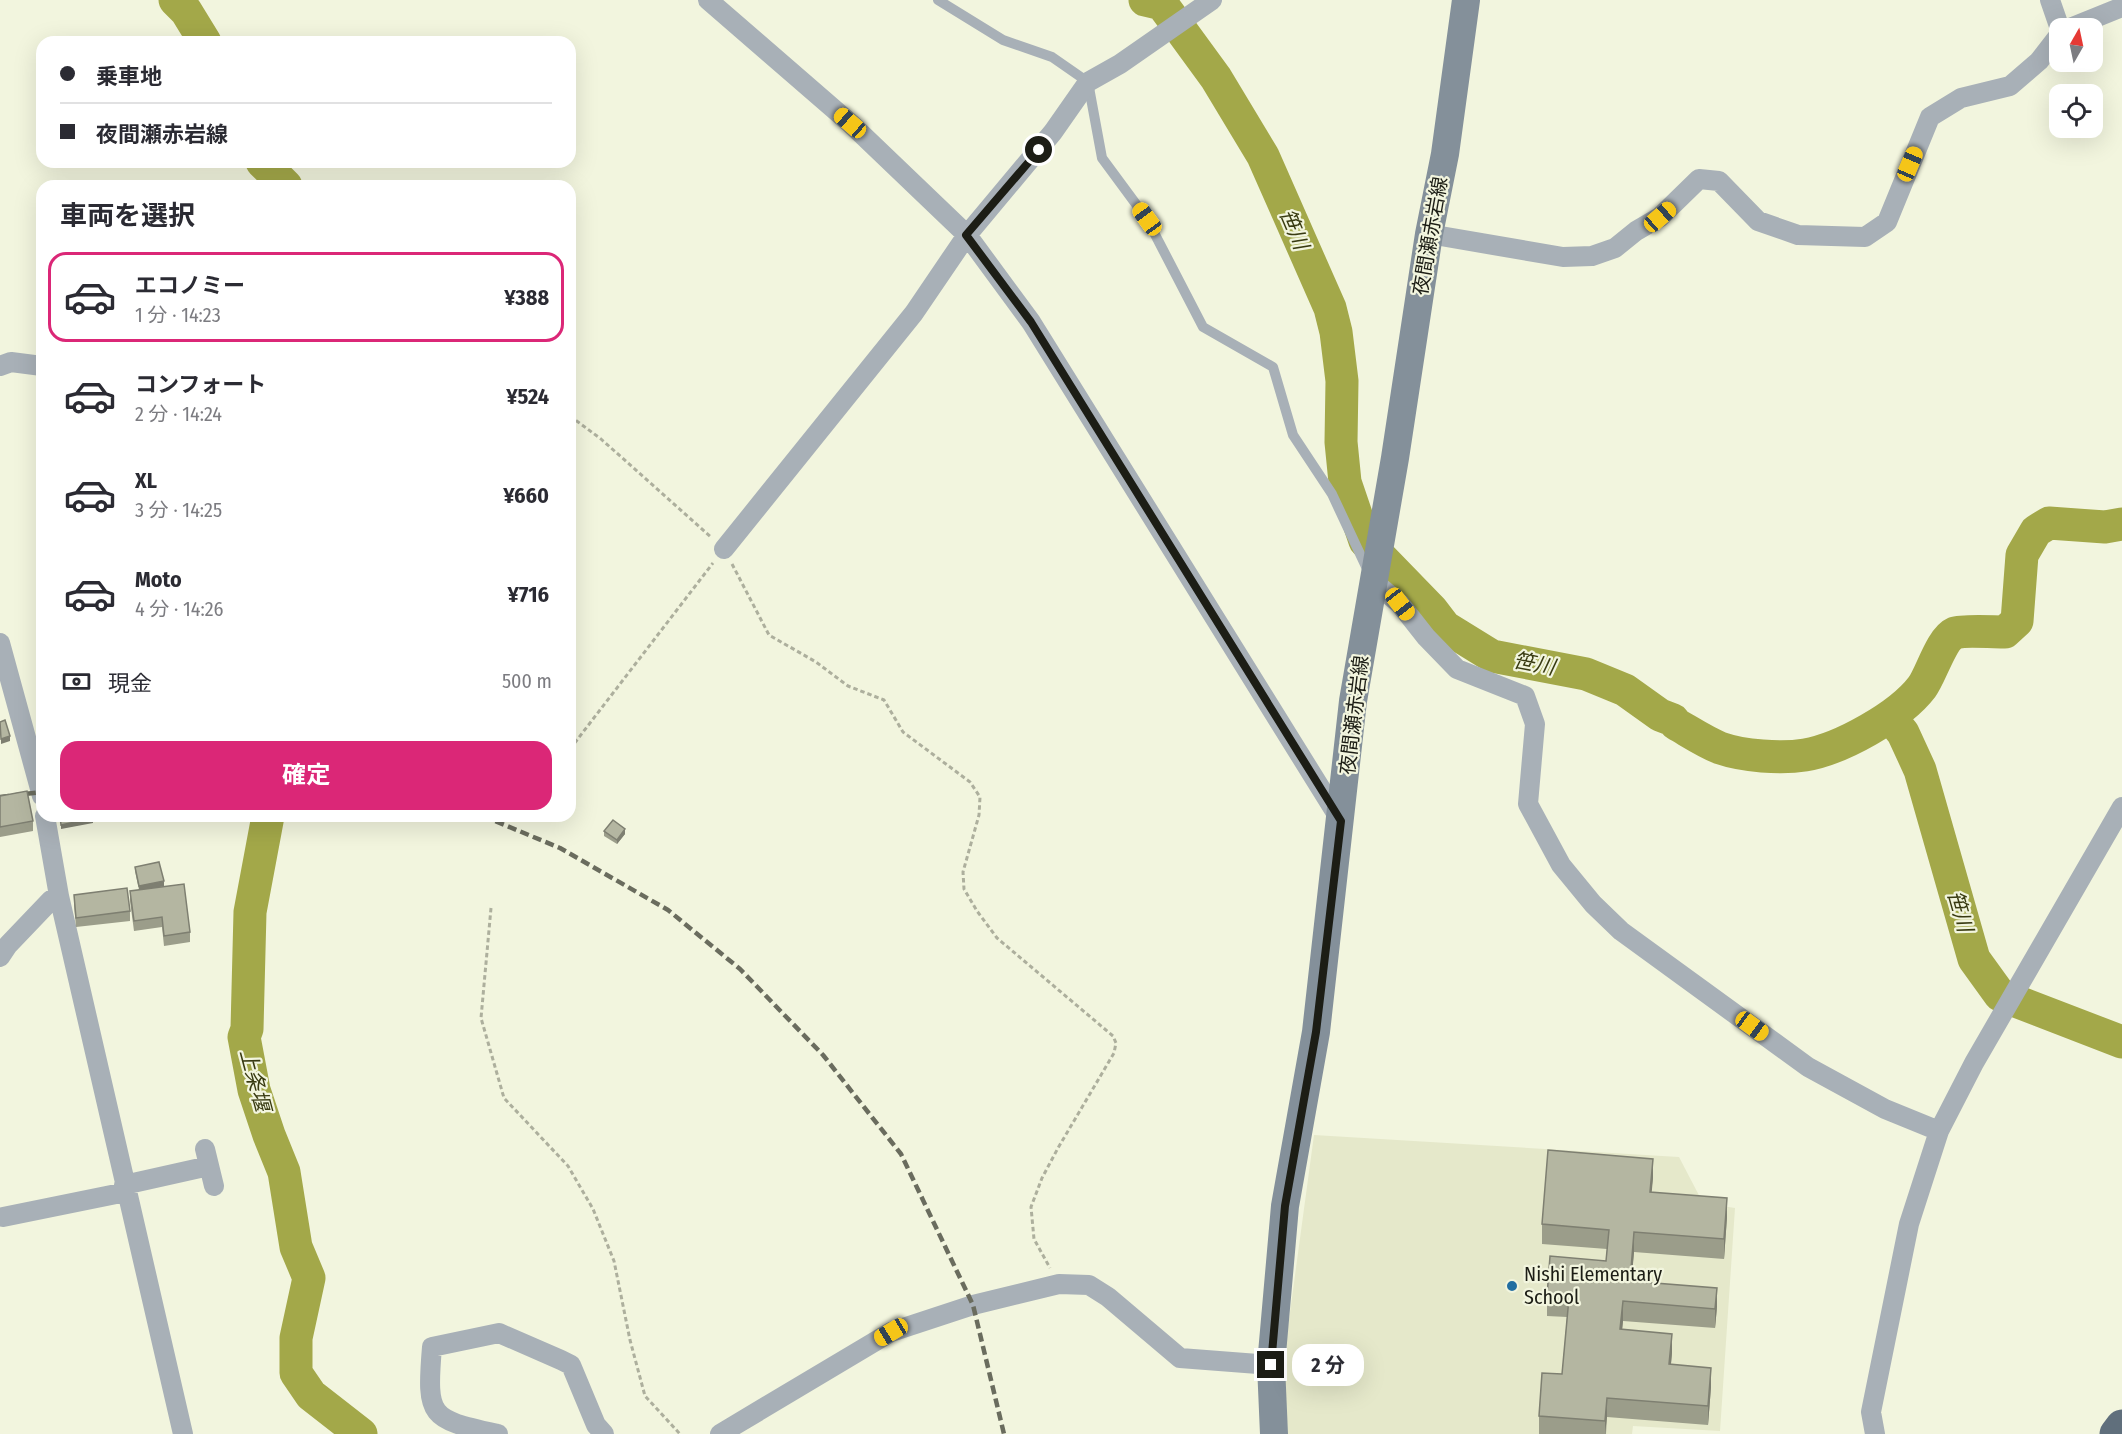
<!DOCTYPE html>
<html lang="ja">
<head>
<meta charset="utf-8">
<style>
	:root { --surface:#fff; --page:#f2f2f3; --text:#2b2b33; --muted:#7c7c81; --line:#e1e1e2; --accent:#db2777 }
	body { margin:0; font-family:"Fira Sans Condensed","Noto Sans JP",sans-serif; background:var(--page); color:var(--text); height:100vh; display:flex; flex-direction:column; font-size:22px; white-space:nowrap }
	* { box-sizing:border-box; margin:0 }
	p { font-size:20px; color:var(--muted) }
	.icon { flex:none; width:33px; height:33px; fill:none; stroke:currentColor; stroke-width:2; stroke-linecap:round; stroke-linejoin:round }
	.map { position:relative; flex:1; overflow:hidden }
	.details { position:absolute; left:36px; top:180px; width:540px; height:642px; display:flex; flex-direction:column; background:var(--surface); border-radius:18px; box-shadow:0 6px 24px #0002 }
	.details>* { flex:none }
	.top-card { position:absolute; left:36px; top:36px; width:540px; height:132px; border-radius:18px; box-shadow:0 6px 24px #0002; display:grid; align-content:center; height:132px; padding:0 24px; background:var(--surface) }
	.needle { width:39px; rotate:9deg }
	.buttons { position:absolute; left:2049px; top:18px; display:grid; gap:12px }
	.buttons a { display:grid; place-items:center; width:54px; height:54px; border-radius:12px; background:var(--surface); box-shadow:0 6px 24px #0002; font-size:30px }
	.end { position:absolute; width:27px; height:27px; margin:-14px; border:8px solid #1c1d15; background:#fff; box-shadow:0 0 0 3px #fff }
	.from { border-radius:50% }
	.bubble { position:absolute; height:42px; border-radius:18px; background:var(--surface); box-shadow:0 6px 24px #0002; font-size:20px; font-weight:700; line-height:42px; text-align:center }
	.car { position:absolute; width:18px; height:36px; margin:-18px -9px; border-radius:8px; box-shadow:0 0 4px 2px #0007; background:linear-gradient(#f5c518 24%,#345 0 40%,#f5c518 0 76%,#345 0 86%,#f5c518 0) }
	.top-card b { display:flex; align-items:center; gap:21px; height:57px; font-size:22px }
	.top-card b+b { border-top:2px solid var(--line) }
	.top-card i { width:15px; height:15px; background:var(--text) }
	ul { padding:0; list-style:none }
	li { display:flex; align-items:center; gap:18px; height:90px; margin:0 12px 9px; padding:0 12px; border:3px solid transparent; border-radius:18px }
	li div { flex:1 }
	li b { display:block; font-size:22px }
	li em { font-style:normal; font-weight:700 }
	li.current { border-color:var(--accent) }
	li>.icon { width:54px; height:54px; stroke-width:1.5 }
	h2 { padding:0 24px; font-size:27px; line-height:72px }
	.pay { display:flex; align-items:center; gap:15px; height:66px; padding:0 24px; font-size:22px }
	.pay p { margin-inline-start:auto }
	.button { display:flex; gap:12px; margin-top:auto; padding:12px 24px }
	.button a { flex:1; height:69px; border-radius:18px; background:var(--accent); color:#fff; font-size:24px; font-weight:700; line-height:69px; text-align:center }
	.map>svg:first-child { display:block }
	.built { fill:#e5e8ca }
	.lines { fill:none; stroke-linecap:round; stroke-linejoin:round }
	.river { stroke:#a3a849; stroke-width:33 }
	.path { stroke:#adaf9d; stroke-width:3; stroke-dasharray:4.5 3; stroke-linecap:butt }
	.service { stroke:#a8b0b7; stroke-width:10 }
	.minor { stroke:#a8b0b7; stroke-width:20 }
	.secondary { stroke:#84909a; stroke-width:28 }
	.trunk { stroke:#606f7c; stroke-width:33 }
	.rail { stroke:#6a6c5e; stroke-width:4.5; stroke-dasharray:9 4.5; stroke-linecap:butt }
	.wall { fill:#9b9d8a }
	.shaded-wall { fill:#7e7f71 }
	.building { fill:#b4b6a1; stroke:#7e7f71; stroke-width:1.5 }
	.route { stroke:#1c1d15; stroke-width:8 }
	.poi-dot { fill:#226ea1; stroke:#f2f5de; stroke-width:2 }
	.labels { text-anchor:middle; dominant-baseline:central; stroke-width:4.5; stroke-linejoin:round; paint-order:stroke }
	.street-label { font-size:20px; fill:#1c1d15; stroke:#f2f5de }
	.poi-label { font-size:20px; fill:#1c1d15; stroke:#f2f5de; text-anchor:start }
	.water-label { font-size:21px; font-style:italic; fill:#383a11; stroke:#f2f5de }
</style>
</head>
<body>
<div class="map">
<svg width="2122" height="1434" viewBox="0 0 2122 1434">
	<rect width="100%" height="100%" fill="#f2f5de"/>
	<!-- built -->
	<path class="built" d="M1314 1135 1679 1157 1703 1203 1735 1208 1720 1431 1633 1426 1632 1434H1288L1283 1364Z"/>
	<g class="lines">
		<!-- river -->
		<path class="river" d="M175 0 186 11 205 42
			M1145 0 1162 4 1216 78 1263 156 1330 308 1336 332 1342 381 1341 442 1345 482 1365 541 1432 610 1445 627 1492 656 1586 674 1625 690 1660 715 1673 720 1676 724C1690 732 1705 742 1720 748 1743 756 1781 759 1805 755 1841 749 1900 716 1922 687 1931 675 1941 639 1955 633 1963 630 1994 632 2005 632L2017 621 2022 555 2036 531 2049 523 2105 527 2122 524
			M262 162 286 186
			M1890 717 1903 733 1920 770 1974 959 2000 995 2122 1042
			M268 816 250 912 247 1029 244 1037 254 1090 269 1135 284 1172 296 1247 309 1278 296 1338V1373L311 1395 361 1434"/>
		<!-- path -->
		<path class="path" d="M570 416 601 439 712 538
			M732 564 769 635 816 662 848 686 884 700 903 732 970 782 980 797 979 815 963 872 964 889 977 911 997 938 1113 1036 1116 1043 1114 1053 1058 1148 1042 1178 1031 1207 1034 1239 1050 1268
			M570 749 713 563
			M491 908 481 1018 504 1098 568 1166 593 1209 614 1261 630 1340 645 1396 680 1434"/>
		<!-- service -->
		<path class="service" d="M938 0 1003 40 1052 57 1088 82 1102 158 1147 219 1203 327 1273 367 1293 435 1332 494 1368 571"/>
		<!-- minor -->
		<path class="minor" d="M708 0 850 123 967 235 1031 322 1341 821
			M2050 0 2060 29
			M2070 28 2122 7
			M1429 234 1563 257 1592 256 1615 248 1636 231 1660 217 1699 179 1719 181 1758 221 1798 235 1865 237 1887 222 1930 117 1961 98 2010 86 2039 61 2060 34
			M0 366 11 362 42 366
			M724 549 914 313 967 235 1053 132 1088 82 1120 64 1212 0
			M1374 582 1400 604 1426 637 1457 669 1525 696 1535 724 1528 804 1561 865 1593 904 1621 931 1808 1067 1885 1109 1939 1131
			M0 643 42 796
			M45 816 59 896 183 1434
			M0 957 8 945 51 900 59 896
			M205 1149 214 1186
			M124 1185 209 1166
			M3 1217 126 1192
			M498 1434C430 1419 426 1419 432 1347L499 1333 561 1360 571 1365 596 1425 604 1434
			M720 1434 891 1332 973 1305 1059 1284 1089 1285 1108 1297 1180 1358 1271 1365
			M1875 1434 1871 1412 1909 1224 1939 1131 1974 1063 2122 807"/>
		<!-- secondary -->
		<path class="secondary" d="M1274 1434 1271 1365 1285 1206 1316 1032 1353 701 1395 458 1429 234 1445 154 1466 0"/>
		<!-- trunk -->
		<path class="trunk" d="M2116 1434 2122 1426"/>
		<!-- rail -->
		<path class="rail" d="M0 797 42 792
			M483 816 560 848 668 910 740 969 823 1055 901 1154 973 1305 1004 1434"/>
	</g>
	<!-- wall -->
	<path class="wall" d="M0 796 33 821V831L0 837Z
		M604 831 625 834 617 844 604 836Z
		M135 867 164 886 156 888 190 932V942L164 946 162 927 134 931 130 901V891L139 890 135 871Z
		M74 895 130 911V921L76 927 74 905Z
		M1653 1178 1651 1192 1727 1217 1724 1259 1634 1252 1631 1281 1717 1307 1715 1328 1623 1321 1622 1330 1672 1353 1671 1364 1711 1387 1708 1425 1607 1417 1606 1434H1539V1416L1562 1374 1567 1317 1547 1316V1296L1606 1261 1607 1249 1542 1244V1224Z"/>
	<!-- shaded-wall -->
	<path class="shaded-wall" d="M10 736V741L1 744V739Z
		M93 818V823L61 829V825Z
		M625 829V834L617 844V840Z
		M164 881V886L139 891V886Z
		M1653 1159V1178L1650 1211V1192Z
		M1727 1198V1217L1724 1259V1239Z
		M1634 1232V1252L1630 1300V1281Z
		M1717 1288V1307L1715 1328V1309Z
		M1623 1301V1321L1620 1349V1329Z
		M1672 1334V1353L1669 1383V1364Z
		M1711 1368V1387L1708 1425V1406Z
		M1607 1398V1417L1605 1434V1421Z"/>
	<!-- building -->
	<path class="building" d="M5 720 10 736 1 739 0 722Z
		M27 791 33 821 0 827V796Z
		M60 816H93V818L61 825Z
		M613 820 625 829 617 840 604 831Z
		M159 862 164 881 139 886 135 867Z
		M184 884 190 932 164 936 162 917 134 921 130 891Z
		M127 888 130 911 76 918 74 895Z
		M1548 1150 1653 1159 1650 1192 1727 1198 1724 1239 1634 1232 1630 1281 1717 1288 1715 1309 1623 1301 1620 1329 1672 1334 1669 1364 1711 1368 1708 1406 1607 1398 1605 1421 1539 1416 1542 1373 1562 1374 1569 1298 1547 1296 1550 1256 1606 1261 1609 1230 1542 1224Z"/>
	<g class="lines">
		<!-- route -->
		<path class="route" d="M1039 150 966 235 1031 322 1341 821 1316 1032 1285 1206 1271 1365"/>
	</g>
	<!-- markers -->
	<circle class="poi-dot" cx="1512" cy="1286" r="6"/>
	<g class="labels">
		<!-- street labels -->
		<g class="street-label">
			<text transform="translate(1430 236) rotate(-80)">夜間瀬赤岩線</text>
			<text transform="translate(1354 715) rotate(-83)">夜間瀬赤岩線</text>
		</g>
		<!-- poi labels -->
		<g class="poi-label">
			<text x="1524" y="1274">Nishi Elementary<tspan x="1524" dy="23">School</tspan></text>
		</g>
		<!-- water labels -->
		<g class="water-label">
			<text transform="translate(1294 229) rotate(67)">笹川</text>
			<text transform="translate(1534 664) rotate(11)">笹川</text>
			<text transform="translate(1960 911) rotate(74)">笹川</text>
			<text transform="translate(255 1080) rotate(75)">上条堰</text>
		</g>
	</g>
</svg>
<div class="buttons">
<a><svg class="needle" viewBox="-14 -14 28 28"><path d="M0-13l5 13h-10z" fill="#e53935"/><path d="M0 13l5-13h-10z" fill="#7c7c81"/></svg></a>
<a><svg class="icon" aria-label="locate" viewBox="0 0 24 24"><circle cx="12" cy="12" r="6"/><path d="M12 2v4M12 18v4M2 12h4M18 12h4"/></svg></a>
</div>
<i class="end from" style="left:1039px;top:150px"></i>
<i class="end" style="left:1271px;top:1365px"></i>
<div class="bubble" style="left:1292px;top:1344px;width:72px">2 分</div>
<i class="car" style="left:850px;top:123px;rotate:311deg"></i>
<i class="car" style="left:1910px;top:164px;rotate:23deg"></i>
<i class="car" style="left:1660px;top:217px;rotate:49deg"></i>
<i class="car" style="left:1147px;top:219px;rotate:324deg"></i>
<i class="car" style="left:1400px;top:604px;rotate:142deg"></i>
<i class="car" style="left:1752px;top:1026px;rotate:126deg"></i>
<i class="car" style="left:891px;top:1332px;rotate:239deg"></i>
<div class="top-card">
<b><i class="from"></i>乗車地</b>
<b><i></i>夜間瀬赤岩線</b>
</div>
<section class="details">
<h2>車両を選択</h2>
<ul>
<li class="current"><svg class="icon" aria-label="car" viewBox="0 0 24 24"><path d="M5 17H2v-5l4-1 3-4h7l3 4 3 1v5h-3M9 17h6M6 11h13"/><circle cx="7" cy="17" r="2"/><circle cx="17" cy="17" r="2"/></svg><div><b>エコノミー</b><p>1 分 · 14:23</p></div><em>¥388</em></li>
<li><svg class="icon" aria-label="car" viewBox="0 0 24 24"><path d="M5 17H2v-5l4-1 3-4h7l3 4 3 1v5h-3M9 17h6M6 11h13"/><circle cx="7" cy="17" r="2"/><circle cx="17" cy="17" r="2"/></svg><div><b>コンフォート</b><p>2 分 · 14:24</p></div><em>¥524</em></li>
<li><svg class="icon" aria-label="car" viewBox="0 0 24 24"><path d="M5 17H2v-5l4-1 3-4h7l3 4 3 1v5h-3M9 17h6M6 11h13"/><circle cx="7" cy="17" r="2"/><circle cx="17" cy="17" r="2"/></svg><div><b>XL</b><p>3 分 · 14:25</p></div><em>¥660</em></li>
<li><svg class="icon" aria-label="car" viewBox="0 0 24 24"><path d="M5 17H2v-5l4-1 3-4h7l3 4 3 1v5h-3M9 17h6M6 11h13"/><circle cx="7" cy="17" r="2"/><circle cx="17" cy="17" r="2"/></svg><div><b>Moto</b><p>4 分 · 14:26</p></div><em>¥716</em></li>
</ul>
<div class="pay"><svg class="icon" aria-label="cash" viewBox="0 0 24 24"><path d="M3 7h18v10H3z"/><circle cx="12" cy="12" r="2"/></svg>現金<p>500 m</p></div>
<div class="button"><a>確定</a></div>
</section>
</div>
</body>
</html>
